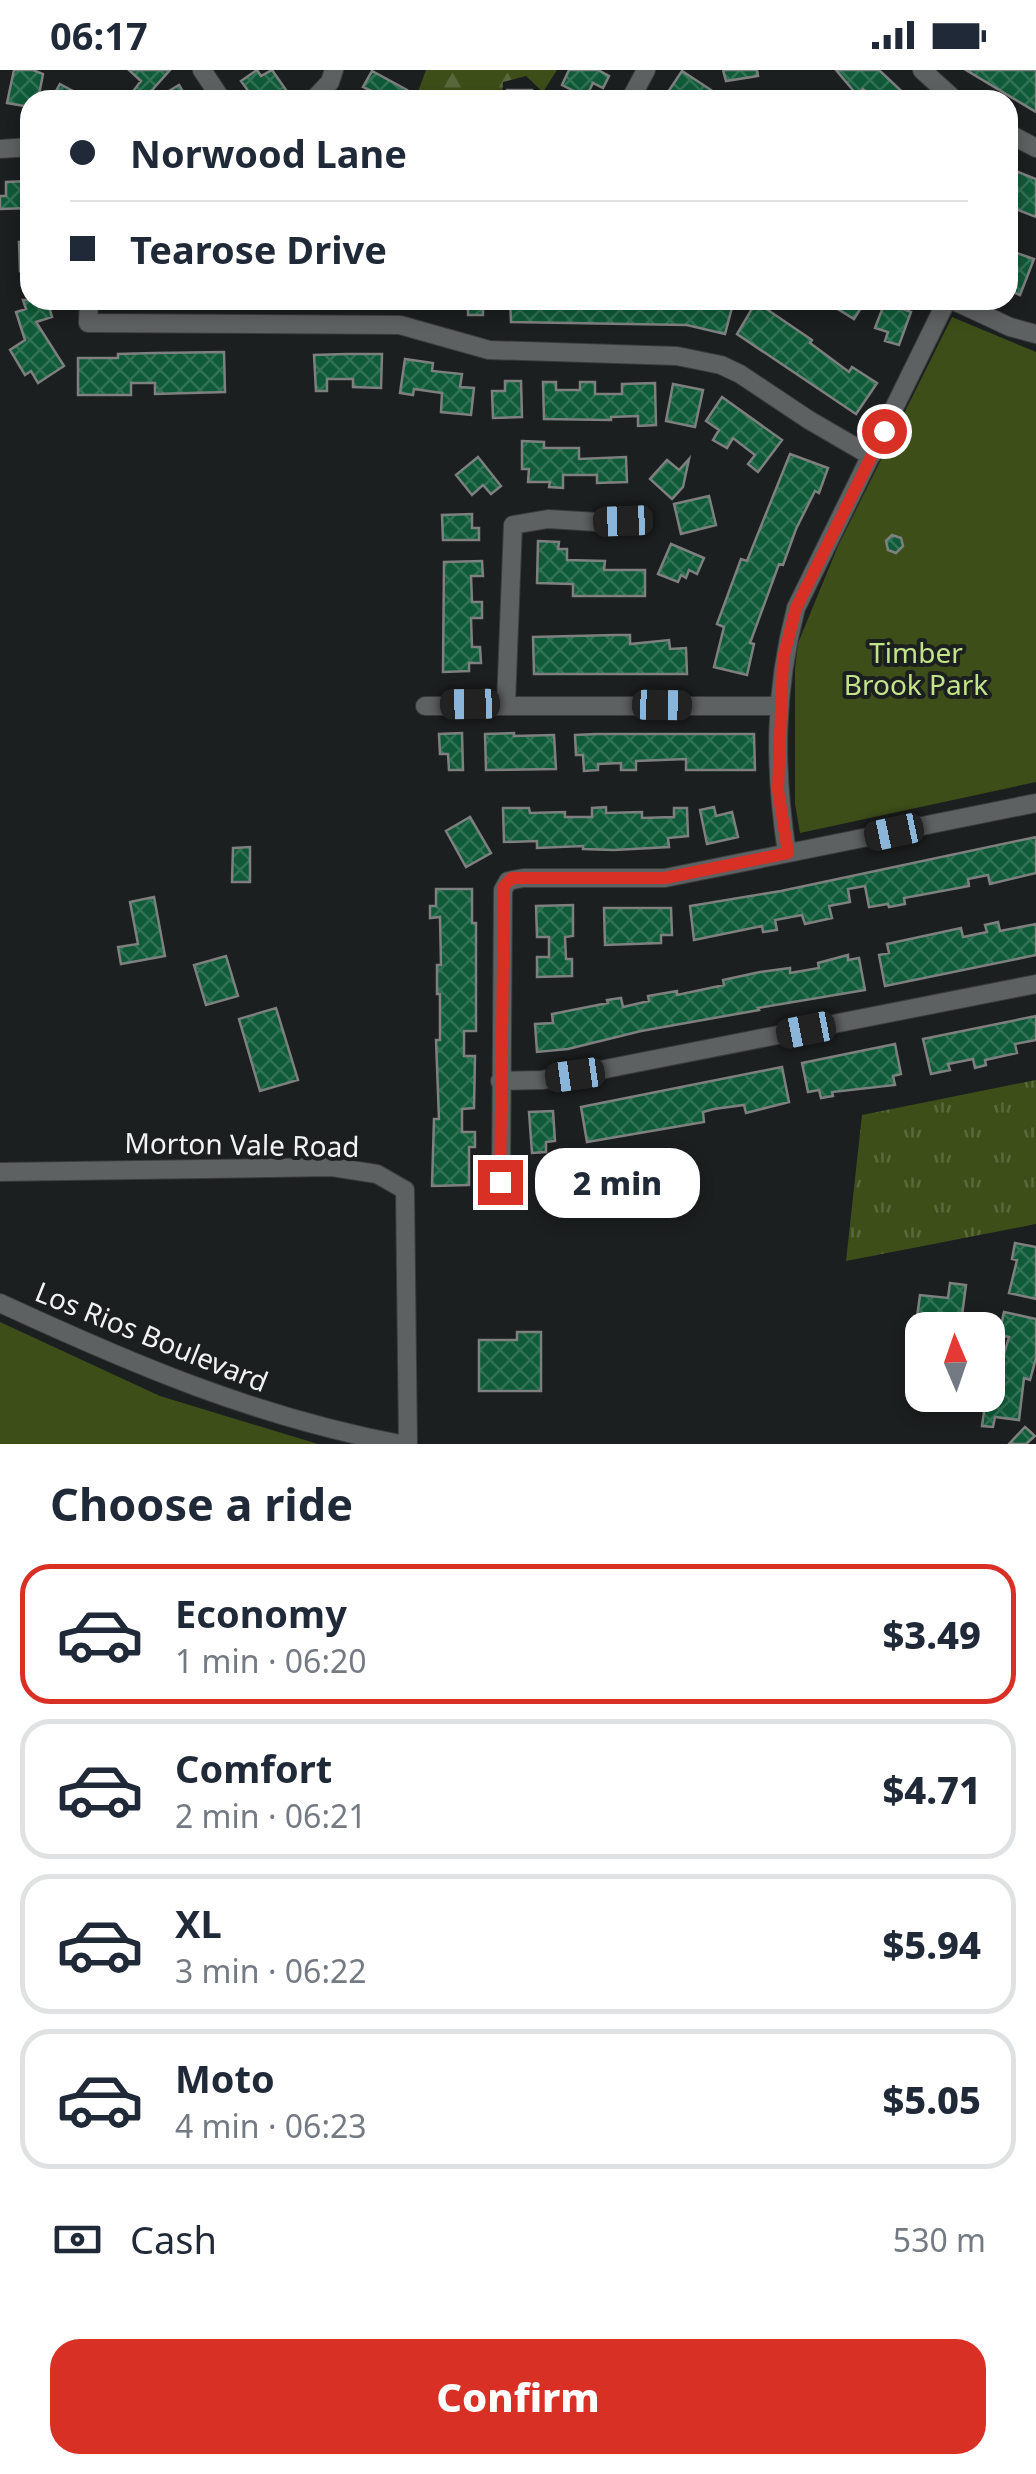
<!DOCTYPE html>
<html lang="en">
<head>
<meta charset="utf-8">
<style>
	:root { --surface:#fff; --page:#f6f6f7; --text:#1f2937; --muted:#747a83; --line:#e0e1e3; --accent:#d93025 }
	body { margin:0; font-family:"Noto Sans",sans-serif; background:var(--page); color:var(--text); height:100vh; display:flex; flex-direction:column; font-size:38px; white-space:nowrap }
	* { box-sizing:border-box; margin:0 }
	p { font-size:32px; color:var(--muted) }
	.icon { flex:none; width:55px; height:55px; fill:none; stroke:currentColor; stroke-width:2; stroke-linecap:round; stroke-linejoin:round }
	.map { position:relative; height:1374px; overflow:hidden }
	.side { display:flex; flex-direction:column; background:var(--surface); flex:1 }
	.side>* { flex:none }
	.guide { position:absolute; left:20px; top:20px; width:998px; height:220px; border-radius:30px; box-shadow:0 5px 15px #0003; display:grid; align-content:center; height:220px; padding:0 50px; background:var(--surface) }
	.needle { width:65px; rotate:358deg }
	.tools { position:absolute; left:905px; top:1242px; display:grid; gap:20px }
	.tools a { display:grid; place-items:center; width:100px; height:100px; border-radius:20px; background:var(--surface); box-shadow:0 5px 15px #0003; font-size:50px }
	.end { position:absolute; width:45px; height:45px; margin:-22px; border:12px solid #d93025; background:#fff; box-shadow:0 0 0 5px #fff }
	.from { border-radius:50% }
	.bubble { position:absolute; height:70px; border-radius:30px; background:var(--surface); box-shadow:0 5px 15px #0003; font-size:32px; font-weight:800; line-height:70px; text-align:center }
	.car { position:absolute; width:30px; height:60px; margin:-30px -15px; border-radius:12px; box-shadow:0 0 8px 2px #0007; background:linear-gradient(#222 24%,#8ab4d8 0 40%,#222 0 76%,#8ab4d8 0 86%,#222 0) }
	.guide b { display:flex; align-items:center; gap:35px; height:95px; font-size:38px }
	.guide b+b { border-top:2px solid var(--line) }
	.guide i { width:25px; height:25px; background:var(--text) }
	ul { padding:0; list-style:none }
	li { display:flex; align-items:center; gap:30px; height:140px; margin:0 20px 15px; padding:0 30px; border:5px solid var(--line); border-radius:30px }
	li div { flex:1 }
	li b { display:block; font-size:38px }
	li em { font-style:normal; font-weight:800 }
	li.active { border-color:var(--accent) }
	li>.icon { width:90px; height:90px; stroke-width:1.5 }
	h2 { padding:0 50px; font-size:45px; line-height:120px }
	.pay { display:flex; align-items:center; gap:25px; height:110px; padding:0 50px; font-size:38px }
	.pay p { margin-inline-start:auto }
	.button { display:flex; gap:20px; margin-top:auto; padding:20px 50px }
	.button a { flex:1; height:115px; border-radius:30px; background:var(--accent); color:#fff; font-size:40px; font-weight:800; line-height:115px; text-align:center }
	.status { display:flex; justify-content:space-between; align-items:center; height:70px; padding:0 50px; background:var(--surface); direction:ltr }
	.status svg { height:28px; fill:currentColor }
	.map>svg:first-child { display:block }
	.grass { fill:url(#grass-tufts) }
	.forest { fill:url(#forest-firs) }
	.park { fill:#3d4e19 }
	.building { fill:url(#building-cross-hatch); stroke:#7d807e; stroke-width:2.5 }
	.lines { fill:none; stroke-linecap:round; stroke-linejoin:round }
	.minor-casing { stroke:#3a3c3c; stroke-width:20 }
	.minor { stroke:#5e6161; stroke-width:18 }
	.route { stroke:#d93025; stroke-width:12 }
	.labels { text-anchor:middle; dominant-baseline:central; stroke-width:8; stroke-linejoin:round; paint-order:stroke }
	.park-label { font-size:28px; fill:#c3e38a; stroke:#1c1f1f }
	.street-label { font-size:28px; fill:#f1f3f3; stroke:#1c1f1f }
</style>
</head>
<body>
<div class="status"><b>06:17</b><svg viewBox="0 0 49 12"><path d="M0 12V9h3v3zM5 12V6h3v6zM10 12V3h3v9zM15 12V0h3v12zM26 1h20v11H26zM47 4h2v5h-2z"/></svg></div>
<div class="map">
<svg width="1036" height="1374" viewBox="0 0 1036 1374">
	<defs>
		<pattern id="grass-tufts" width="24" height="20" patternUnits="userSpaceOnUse" patternTransform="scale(2.5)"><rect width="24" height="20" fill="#3d4e19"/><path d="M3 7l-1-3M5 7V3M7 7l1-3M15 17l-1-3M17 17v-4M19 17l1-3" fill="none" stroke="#5a683b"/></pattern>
		<pattern id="forest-firs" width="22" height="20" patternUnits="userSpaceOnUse" patternTransform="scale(2.5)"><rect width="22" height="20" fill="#3d4e19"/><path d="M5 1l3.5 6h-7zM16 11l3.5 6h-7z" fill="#5a683b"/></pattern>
		<pattern id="building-cross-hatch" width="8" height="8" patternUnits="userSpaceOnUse" patternTransform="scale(2.5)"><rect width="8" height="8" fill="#0f5a38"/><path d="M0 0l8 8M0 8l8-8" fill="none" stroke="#327255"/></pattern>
	</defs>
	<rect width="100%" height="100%" fill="#1c1f1f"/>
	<!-- grass -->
	<path class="grass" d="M1036 1010V1154L846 1191 862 1045Z"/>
	<!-- forest -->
	<path class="forest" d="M426 0H557L543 22 526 6 503 12 502 30H415Z"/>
	<!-- park -->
	<path class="park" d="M952 247 1036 282V712L800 763 795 734V599L798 573 838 476Z
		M0 1252 160 1326 318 1374H0Z"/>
	<!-- building -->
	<path class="building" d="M14 0H33L43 4 38 30H30V37L7 33Z
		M129 0H170L144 29 134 20 141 11Z
		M257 0 261 6 272 0 286 20 272 30H255L241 11Z
		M569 0H598L609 6 603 18 593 13 586 27 562 15Z
		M723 0H757L758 6 726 11Z
		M836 0H879L911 30H875L863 19 857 25Z
		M966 0H1036V42Z
		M372 1 407 20 401 30H372L376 23 363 17Z
		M682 1 711 20 704 30H673L666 25Z
		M60 14 90 30H51Z
		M179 15 188 30H154Z
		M507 20H532V30H507Z
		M1008 98 1036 109V147L1008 136Z
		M30 111V138L0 139V126H6V112Z
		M30 171V200L20 201 19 172Z
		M1011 181 1034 189 1020 225 1008 220V190Z
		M23 230H47L52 247 36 252 64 296 38 313 31 301 25 305 10 280 25 270 16 242 26 239Z
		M468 230H483V245H468Z
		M510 230H734L725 264 687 255 511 252Z
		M837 230H866L854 249 833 236Z
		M756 232 812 270 810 273 849 302 852 297 877 313 856 344 737 264Z
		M885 232 911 242 899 275 885 271 888 262 875 258Z
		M224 282 225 322 155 324V313H131V325H78V288H118V284L155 283Z
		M346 284H382L381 318 353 317V309H327V321H316L314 285Z
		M405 289 433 293 432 301 462 304 460 317 474 318 471 345 441 342 442 323 414 319 413 325 400 323Z
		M505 311H521L522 347 493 348 492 321H505Z
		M543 312H556V320H580V312H595V324H622V314L655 313 656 355 638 356V346L611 347V350L544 349Z
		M673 314 703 320 695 357 666 351Z
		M722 327 782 370 758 402 748 394 755 385 733 368 727 378 713 370 719 360 706 351Z
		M522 371 544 372V378H579V389L626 387 627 412 597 413V405H563V418L549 417 550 412H528L529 399H522Z
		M790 384 828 398 819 423 815 421 796 459 783 495 779 494 750 573 754 574 747 605 714 597 724 557 717 554 741 489 747 491Z
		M478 387 501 416 491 424 483 415 472 425 456 405Z
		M689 389 683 417 672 429 650 409 667 390 679 400Z
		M709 426 716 455 681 464 674 434Z
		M472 444V458H479V470H443L442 445Z
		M892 465 901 468 903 476 896 483 888 480 886 471Z
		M538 471 559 472 558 479H567V490L605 491 604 500H645V526H573V514L537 513Z
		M671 474 704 488 697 504 689 500 686 508 681 505 678 512 658 504Z
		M482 491 483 506H471L472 532H482V548H471L472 577H480L481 593H469V601L443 602 444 492Z
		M615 565H630V574L669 570 670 579 686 578 687 604H534L533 567Z
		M462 663 463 700H449L448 684H440L439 664Z
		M514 663V666L554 665 556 699 486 700 485 664Z
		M597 664H754L755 700H686V689L636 691V700H621V693L598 694V700L584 701 583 685H576L575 665Z
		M606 737V743L642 742V748L674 747V738H687L688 766 668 768 669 777 614 780 583 779V776L537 778V771L504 772 503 738H529L530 743 565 742V747H592V738Z
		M714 737 716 746 732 742 738 767 707 774 700 740Z
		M470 747 491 783 466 797 446 761Z
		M1036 767V803L990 814 988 805 968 809 969 816 904 828 905 834 889 837 888 834 869 837 865 816 848 819 850 832 829 836 832 848 805 854 802 845 775 850 777 860 763 862 762 856 694 870 690 836 781 821Z
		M250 777V812H232L233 778Z
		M436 819H472V853H476V961H464V986H475L474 1038 462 1039V1062H475V1077H469V1115L432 1116 434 1049H439L436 970H440V924H437V895H441L440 847 430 848V836H436Z
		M154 827 165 886 121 894 118 877 138 874 130 832Z
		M573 835V866L565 867 566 889H572V906L537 907V887H549V867H537L536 836Z
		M604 838H671L672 865H661V873L605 875Z
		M998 852 1000 861 1036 854V885L885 916 879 885 889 883 887 874 961 858 963 867 987 862 985 855Z
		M848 885V890L859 888 865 920 758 938 759 940 641 961 568 979 537 982 535 954 553 953 552 944 608 933 607 930 621 928 623 937 649 931 648 926 677 921V925L724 915 723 910 760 902 790 898V903L819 898 818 893Z
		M226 886 238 926 206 935 194 895Z
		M276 938 298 1010 260 1021 239 949Z
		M1036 946V970L1015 974 1017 983 985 990 986 995 975 998 973 989 948 994 950 1000 931 1004 923 969Z
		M895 974 901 1004 893 1006 895 1015 832 1022 833 1026 821 1028 819 1020 808 1022 802 993Z
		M782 997 789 1032 746 1043 744 1035 714 1039 703 1042 704 1052 587 1072 581 1037Z
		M553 1041 555 1071 546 1072V1082L532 1083 529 1042Z
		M1015 1173 1036 1177V1229L1009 1223 1017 1190 1012 1189Z
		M950 1213 966 1215 961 1253 917 1247 920 1225 948 1228Z
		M1004 1242 1036 1249V1288L1030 1310 1024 1308 1019 1350 995 1347 993 1357 982 1356 988 1313 995 1314 1009 1267 999 1265Z
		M517 1262H541V1321H479V1270H517Z
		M1025 1357 1035 1366 1026 1374H1009Z"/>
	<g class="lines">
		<!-- minor casing -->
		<g class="minor-casing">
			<path id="minor" d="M202 0 222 30
				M922 0 955 30
				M313 30 330 12 334 0
				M630 30 646 0
				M1008 63 1036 78
				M0 79 30 77
				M89 230 88 253 400 255 489 280 677 286 721 295 740 304 809 350 871 386
				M952 230 1010 257 1036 264
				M506 633 513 455 548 449 630 454
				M425 636H780
				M787 783C774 698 774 622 796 538L947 230
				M500 1011 542 1010 575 1005 1036 914
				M0 1102 332 1097 377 1104 405 1120 408 1374
				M501 1112 503 820 508 811 523 808H665L1036 733
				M0 1233C132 1294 256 1347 400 1374"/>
		</g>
		<!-- minor -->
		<use href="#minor" class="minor"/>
	</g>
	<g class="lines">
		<!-- route -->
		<path class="route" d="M500 1112 504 816 512 808H665L788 783 778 720 783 589 796 538 884 361"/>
	</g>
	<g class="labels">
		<!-- park labels -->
		<g class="park-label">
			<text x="916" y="582">Timber<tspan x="916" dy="32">Brook Park</tspan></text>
		</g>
		<!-- street labels -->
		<g class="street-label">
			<text transform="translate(242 1074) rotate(1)">Morton Vale Road</text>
			<text transform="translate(152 1266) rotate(22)">Los Rios Boulevard</text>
		</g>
	</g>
</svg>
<div class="tools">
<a><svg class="needle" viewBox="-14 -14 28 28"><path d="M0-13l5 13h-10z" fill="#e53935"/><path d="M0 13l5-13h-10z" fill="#747a83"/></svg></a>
</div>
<i class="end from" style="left:884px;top:361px"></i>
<i class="end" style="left:500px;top:1112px"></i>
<div class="bubble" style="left:535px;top:1078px;width:165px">2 min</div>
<i class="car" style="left:623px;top:451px;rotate:268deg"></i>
<i class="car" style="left:470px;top:634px;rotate:269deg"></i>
<i class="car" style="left:662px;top:635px;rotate:91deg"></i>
<i class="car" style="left:894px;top:762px;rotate:258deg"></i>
<i class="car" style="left:806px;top:960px;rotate:259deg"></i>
<i class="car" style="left:575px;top:1005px;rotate:262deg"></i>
<div class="guide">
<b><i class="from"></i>Norwood Lane</b>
<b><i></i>Tearose Drive</b>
</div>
</div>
<section class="side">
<h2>Choose a ride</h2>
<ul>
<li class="active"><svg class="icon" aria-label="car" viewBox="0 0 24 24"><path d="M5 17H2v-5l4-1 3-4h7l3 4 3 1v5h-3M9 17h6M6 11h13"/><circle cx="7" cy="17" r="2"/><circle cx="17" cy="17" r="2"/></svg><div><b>Economy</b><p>1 min · 06:20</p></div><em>$3.49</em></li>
<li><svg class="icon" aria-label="car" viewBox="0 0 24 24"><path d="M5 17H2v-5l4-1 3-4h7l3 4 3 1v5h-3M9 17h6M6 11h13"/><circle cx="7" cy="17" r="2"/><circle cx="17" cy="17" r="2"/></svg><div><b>Comfort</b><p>2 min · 06:21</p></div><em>$4.71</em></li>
<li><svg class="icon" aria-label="car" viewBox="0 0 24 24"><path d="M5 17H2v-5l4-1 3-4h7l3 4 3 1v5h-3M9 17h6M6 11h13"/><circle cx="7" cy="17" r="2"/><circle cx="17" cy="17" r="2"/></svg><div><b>XL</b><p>3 min · 06:22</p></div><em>$5.94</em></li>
<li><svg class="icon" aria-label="car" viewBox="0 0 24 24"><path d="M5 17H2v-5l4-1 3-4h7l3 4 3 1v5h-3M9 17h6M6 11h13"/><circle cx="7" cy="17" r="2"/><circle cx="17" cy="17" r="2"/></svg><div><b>Moto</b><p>4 min · 06:23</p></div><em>$5.05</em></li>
</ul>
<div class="pay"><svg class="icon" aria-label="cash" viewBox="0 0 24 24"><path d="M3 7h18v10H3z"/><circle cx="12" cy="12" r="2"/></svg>Cash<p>530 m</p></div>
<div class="button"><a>Confirm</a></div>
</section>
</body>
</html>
